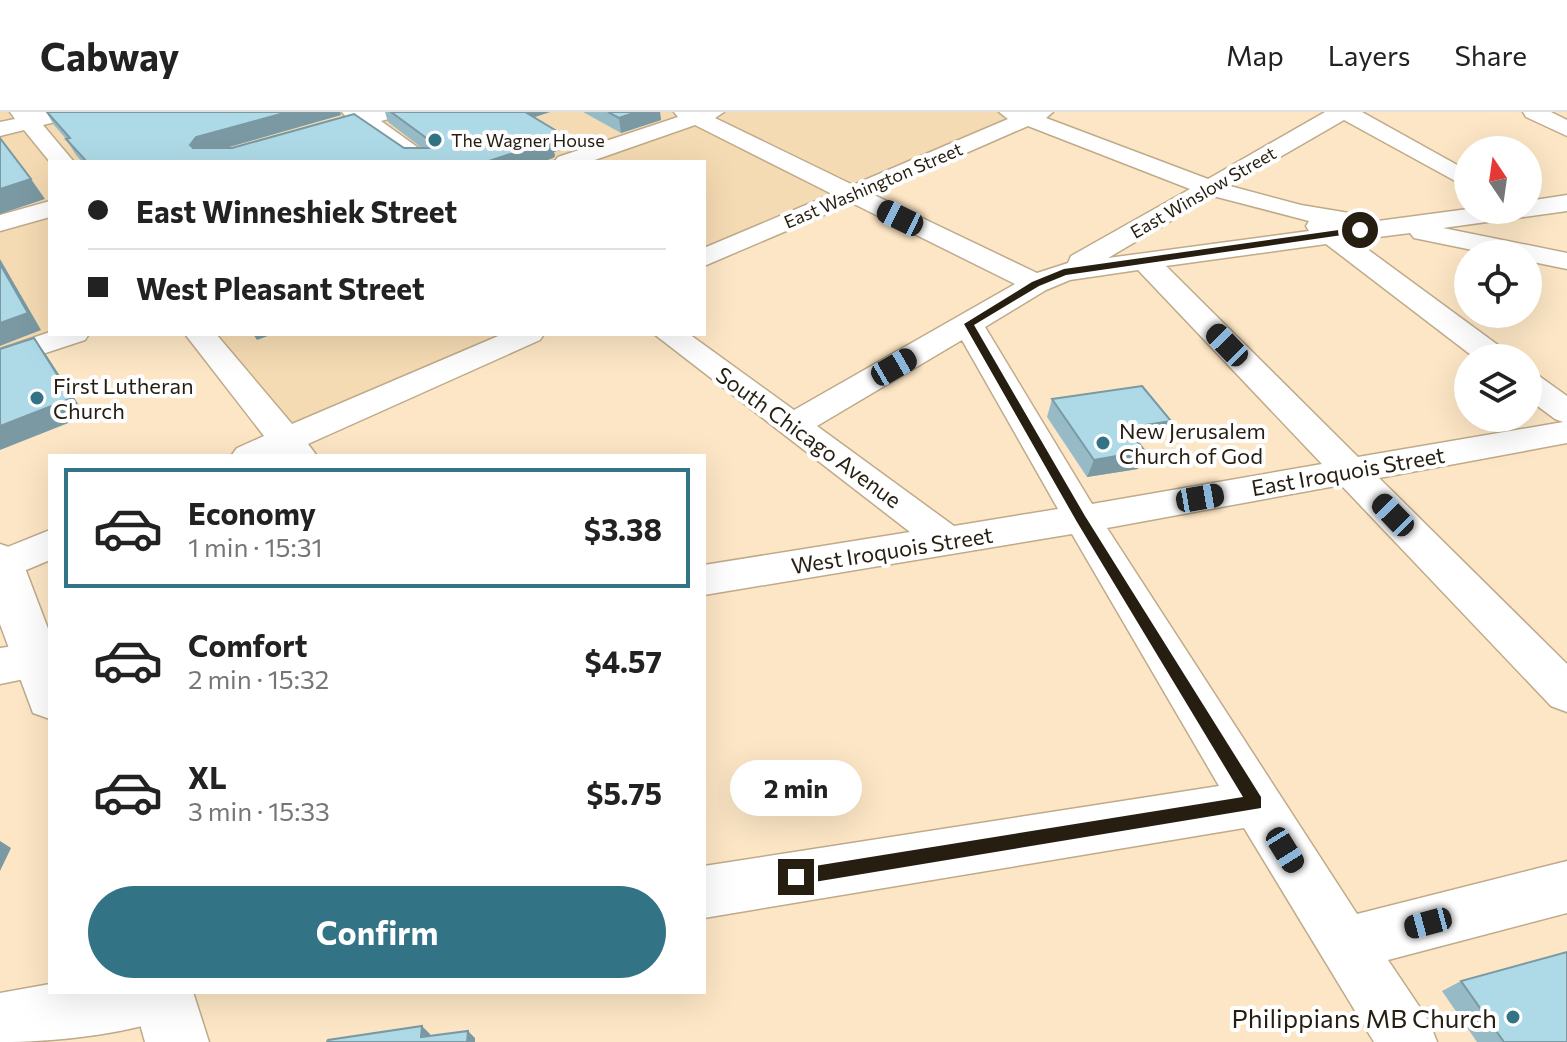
<!DOCTYPE html>
<html lang="en">
<head>
<meta charset="utf-8">
<style>
	:root { --surface:#fff; --page:#f6f6f6; --text:#222; --muted:#767676; --line:#e0e0e0; --accent:#327486 }
	body { margin:0; font-family:Commissioner,sans-serif; background:var(--page); color:var(--text); height:100vh; display:flex; flex-direction:column; font-size:30px; white-space:nowrap }
	* { box-sizing:border-box; margin:0 }
	p { font-size:26px; color:var(--muted) }
	.icon { flex:none; width:44px; height:44px; fill:none; stroke:currentColor; stroke-width:2; stroke-linecap:round; stroke-linejoin:round }
	.map { position:relative; flex:1; overflow:hidden }
	.side { position:absolute; left:48px; top:342px; width:658px; height:540px; display:flex; flex-direction:column; background:var(--surface); border-radius:0px; box-shadow:0 8px 32px #0002 }
	.side>* { flex:none }
	.guide { position:absolute; left:48px; top:48px; width:658px; height:176px; border-radius:0px; box-shadow:0 8px 32px #0002; display:grid; align-content:center; height:176px; padding:0 40px; background:var(--surface) }
	.needle { width:52px; rotate:347deg }
	.controls { position:absolute; left:1454px; top:24px; display:grid; gap:16px }
	.controls a { display:grid; place-items:center; width:88px; height:88px; border-radius:50%; background:var(--surface); box-shadow:0 8px 32px #0002; font-size:40px }
	.end { position:absolute; width:36px; height:36px; margin:-18px; border:10px solid #261e11; background:#fff; box-shadow:0 0 0 4px #fff }
	.from { border-radius:50% }
	.bubble { position:absolute; height:56px; border-radius:28px; background:var(--surface); box-shadow:0 8px 32px #0002; font-size:26px; font-weight:700; line-height:56px; text-align:center }
	.car { position:absolute; width:24px; height:48px; margin:-24px -12px; border-radius:10px; box-shadow:0 0 6px 2px #0007; background:linear-gradient(#222 24%,#8ab4d8 0 40%,#222 0 76%,#8ab4d8 0 86%,#222 0) }
	.guide b { display:flex; align-items:center; gap:28px; height:76px; font-size:30px }
	.guide b+b { border-top:2px solid var(--line) }
	.guide i { width:20px; height:20px; background:var(--text) }
	ul { padding:14px 0 0; list-style:none }
	li { display:flex; align-items:center; gap:24px; height:120px; margin:0 16px 12px; padding:0 24px; border:4px solid transparent; border-radius:0px }
	li div { flex:1 }
	li b { display:block; font-size:30px }
	li em { font-style:normal; font-weight:700 }
	li.active { border-color:var(--accent) }
	li>.icon { width:72px; height:72px; stroke-width:1.5 }
	.primary-button { display:flex; gap:16px; margin-top:auto; padding:16px 40px }
	.primary-button a { flex:1; height:92px; border-radius:48px; background:var(--accent); color:#fff; font-size:32px; font-weight:700; line-height:92px; text-align:center }
	header { display:flex; align-items:center; gap:48px; box-sizing:border-box; height:112px; padding:0 40px; background:var(--surface); border-bottom:2px solid var(--line) }
	header strong { font-size:38px }
	nav { display:flex; gap:44px; margin-inline-start:auto; font-size:28px }
	.map>svg:first-child { display:block }
	.built { fill:#f5dbb3 }
	.lines { fill:none; stroke-linecap:round; stroke-linejoin:round }
	.minor-casing { stroke:#bfaa8a; stroke-width:3 }
	.major-casing { stroke:#bfaa8a; stroke-width:3 }
	.minor { fill:#fff; fill-rule:evenodd }
	.major { fill:#fff; fill-rule:evenodd }
	.wall { fill:#96bbc7 }
	.shaded-wall { fill:#7a99a2 }
	.building { fill:#aedae7; stroke:#7a99a2; stroke-width:2 }
	.route { fill:#261e11 }
	.poi-dot { fill:#327486; stroke:#fff; stroke-width:3 }
	.labels { text-anchor:middle; dominant-baseline:central; stroke-width:8; stroke-linejoin:round; paint-order:stroke }
	.far-poi-label { font-size:18px; fill:#261e11; stroke:#fff; text-anchor:start }
	.far-street-label { font-size:18px; fill:#261e11; stroke:#fff }
	.poi-label { font-size:22px; fill:#261e11; stroke:#fff; text-anchor:start }
	.street-label { font-size:22px; fill:#261e11; stroke:#fff }
	.near-poi-label { font-size:26px; fill:#261e11; stroke:#fff; text-anchor:end }
</style>
</head>
<body>
<header>
<strong>Cabway</strong>
<nav><a>Map</a><a>Layers</a><a>Share</a></nav>
</header>
<div class="map">
<svg width="1567" height="930" viewBox="0 0 1567 930">
	<rect width="100%" height="100%" fill="#fce6c5"/>
	<!-- built -->
	<path class="built" d="M0 0H1042L704 146V50H50V222L0 247Z
		M200 222H529L286 328Z"/>
	<g class="lines">
		<!-- minor casing -->
		<g class="minor-casing">
			<path id="minor" d="M10 0H79L76 5 43 13 74 50H50L24 18 0 24V10L15 7Z
				M342 0H399L396 5 381 9 438 50H411L360 15 239 50H201L205 45 346 5Z
				M674 0H724L715 6 853 73 1008 7 999 0H1053L1046 6 1208 67 1325 0H1362L1468 59V76L1344 8 1230 74 1301 93 1361 103 1365 108 1363 111 1468 97 1528 98V89L1567 83V99L1443 116 1567 141V157L1528 149V142H1492L1414 126 1410 121 1355 128 1506 239 1511 246H1475L1326 132 1166 154 1358 345 1563 310 1555 307 1528 287V261L1539 264 1567 284V331L1379 366 1567 552V600L1551 594 1341 373 1107 416 1357 802 1567 749V801L1388 848 1429 909 1437 930H1374L1244 716 704 806V754L1219 674 1072 422 704 483V453L910 420 654 222H689L794 298 1015 172 852 91 704 154V136L832 82 695 13 589 50H554L558 45 678 5ZM1028 14 1190 77 1071 144 1068 151 1037 161 872 82ZM1213 84 1309 109 1306 114 1309 119 1108 146ZM1138 158 1322 352 1092 392 985 215 1046 178 1070 168ZM962 228 1058 397 954 414 817 314Z
				M1523 0H1551L1567 8V24L1526 5Z
				M50 89V105L0 119V103Z
				M50 220 89 222 85 228 0 256V237Z
				M185 222H216L292 312 503 222H544L540 228 308 332 317 344H231L237 336 264 324Z
				M50 418V448L0 469V438Z
				M34 531 49 536V562L0 572V536Z
				M50 872V880H194L186 900C132 922 58 930 0 930V881Z"/>
		</g>
		<!-- major casing -->
		<g class="major-casing">
			<path id="major" d="M0 432 15 437 22 448 50 522V607L33 601 0 512Z
				M131 880H193L209 930H145Z"/>
		</g>
		<!-- minor -->
		<use href="#minor" class="minor"/>
		<!-- major -->
		<use href="#major" class="major"/>
	</g>
	<!-- wall -->
	<path class="wall" d="M46 0H340L341 3 226 36H422L388 10 385 0H550L534 5 563 37 554 40 555 44 553 46 542 50H82L76 43 66 27 54 13Z
		M583 0H660L661 8 621 21Z
		M1052 287 1163 327 1139 331 1138 357 1087 365 1047 305Z
		M1461 869 1567 930H1477L1442 879Z"/>
	<!-- shaded-wall -->
	<path class="shaded-wall" d="M288 0H340L341 3 204 42 198 50 190 33 196 25Z
		M527 0H550L529 7Z
		M636 0H660L661 8 621 21 619 6Z
		M560 21 563 37 554 40 555 44 553 46 542 50H486Z
		M31 67 45 87 0 102V77Z
		M0 147 41 218 0 234Z
		M253 222H273L257 228Z
		M34 226 47 244 86 304 0 338V314Z
		M1171 309 1163 327 1121 334 1127 316Z
		M1145 339 1138 357 1087 365 1094 348Z
		M0 729 11 736 0 759Z
		M422 914 430 922 429 930 421 925Z
		M468 919 475 926V930H467Z"/>
	<!-- building -->
	<path class="building" d="M47 0H288L196 25 190 33 193 36H232L354 2 404 36H433L436 33 391 0H525L560 21 548 24 552 27 550 29 486 50H87L66 27 70 26Z
		M608 0H636L619 6Z
		M0 26 31 67 0 77Z
		M0 152 28 201 0 211Z
		M34 226 72 286 0 314V237Z
		M1142 274 1171 309 1127 316 1145 339 1094 348 1052 287Z
		M1567 840V930H1504L1461 869Z
		M422 914 421 925 468 919 467 930H327L328 928Z"/>
	<!-- route -->
	<path class="route" d="M1360 115 1363 120 1066 163 1039 174 974 213 1085 404 1261 685V696L796 773 790 771 787 765 790 759 796 757 1243 685 1077 410 964 212 1032 170 1064 157Z"/>
	<!-- markers -->
	<g class="poi-dot">
		<circle cx="435" cy="28" r="8"/>
		<circle cx="37" cy="286" r="8"/>
		<circle cx="1103" cy="331" r="8"/>
		<circle cx="1513" cy="905" r="8"/>
	</g>
	<g class="labels">
		<!-- far-poi labels -->
		<g class="far-poi-label">
			<text x="451" y="28">The Wagner House</text>
		</g>
		<!-- far-street labels -->
		<g class="far-street-label">
			<text transform="translate(873 73) rotate(-23)">East Washington Street</text>
			<text transform="translate(1203 80) rotate(-30)">East Winslow Street</text>
		</g>
		<!-- poi labels -->
		<g class="poi-label">
			<text x="53" y="273">First Lutheran<tspan x="53" dy="25">Church</tspan></text>
			<text x="1119" y="318">New Jerusalem<tspan x="1119" dy="25">Church of God</tspan></text>
		</g>
		<!-- street labels -->
		<g class="street-label">
			<text transform="translate(809 325) rotate(36)">South Chicago Avenue</text>
			<text transform="translate(1348 359) rotate(-10)">East Iroquois Street</text>
			<text transform="translate(892 438) rotate(-9)">West Iroquois Street</text>
		</g>
		<!-- near-poi labels -->
		<g class="near-poi-label">
			<text x="1497" y="905">Philippians MB Church</text>
		</g>
	</g>
</svg>
<div class="controls">
<a><svg class="needle" viewBox="-14 -14 28 28"><path d="M0-13l5 13h-10z" fill="#e53935"/><path d="M0 13l5-13h-10z" fill="#767676"/></svg></a>
<a><svg class="icon" aria-label="locate" viewBox="0 0 24 24"><circle cx="12" cy="12" r="6"/><path d="M12 2v4M12 18v4M2 12h4M18 12h4"/></svg></a>
<a><svg class="icon" aria-label="layers" viewBox="0 0 24 24"><path d="M12 4l9 5-9 5-9-5zM3 14l9 5 9-5"/></svg></a>
</div>
<i class="end from" style="left:1360px;top:118px"></i>
<i class="end" style="left:796px;top:765px"></i>
<div class="bubble" style="left:730px;top:648px;width:132px">2 min</div>
<i class="car" style="left:900px;top:106px;rotate:296deg"></i>
<i class="car" style="left:1227px;top:233px;rotate:316deg"></i>
<i class="car" style="left:894px;top:255px;rotate:60deg"></i>
<i class="car" style="left:1200px;top:386px;rotate:80deg"></i>
<i class="car" style="left:1393px;top:403px;rotate:316deg"></i>
<i class="car" style="left:1285px;top:738px;rotate:148deg"></i>
<i class="car" style="left:1428px;top:811px;rotate:255deg"></i>
<div class="guide">
<b><i class="from"></i>East Winneshiek Street</b>
<b><i></i>West Pleasant Street</b>
</div>
<section class="side">
<ul>
<li class="active"><svg class="icon" aria-label="car" viewBox="0 0 24 24"><path d="M5 17H2v-5l4-1 3-4h7l3 4 3 1v5h-3M9 17h6M6 11h13"/><circle cx="7" cy="17" r="2"/><circle cx="17" cy="17" r="2"/></svg><div><b>Economy</b><p>1 min · 15:31</p></div><em>$3.38</em></li>
<li><svg class="icon" aria-label="car" viewBox="0 0 24 24"><path d="M5 17H2v-5l4-1 3-4h7l3 4 3 1v5h-3M9 17h6M6 11h13"/><circle cx="7" cy="17" r="2"/><circle cx="17" cy="17" r="2"/></svg><div><b>Comfort</b><p>2 min · 15:32</p></div><em>$4.57</em></li>
<li><svg class="icon" aria-label="car" viewBox="0 0 24 24"><path d="M5 17H2v-5l4-1 3-4h7l3 4 3 1v5h-3M9 17h6M6 11h13"/><circle cx="7" cy="17" r="2"/><circle cx="17" cy="17" r="2"/></svg><div><b>XL</b><p>3 min · 15:33</p></div><em>$5.75</em></li>
</ul>
<div class="primary-button"><a>Confirm</a></div>
</section>
</div>
</body>
</html>
